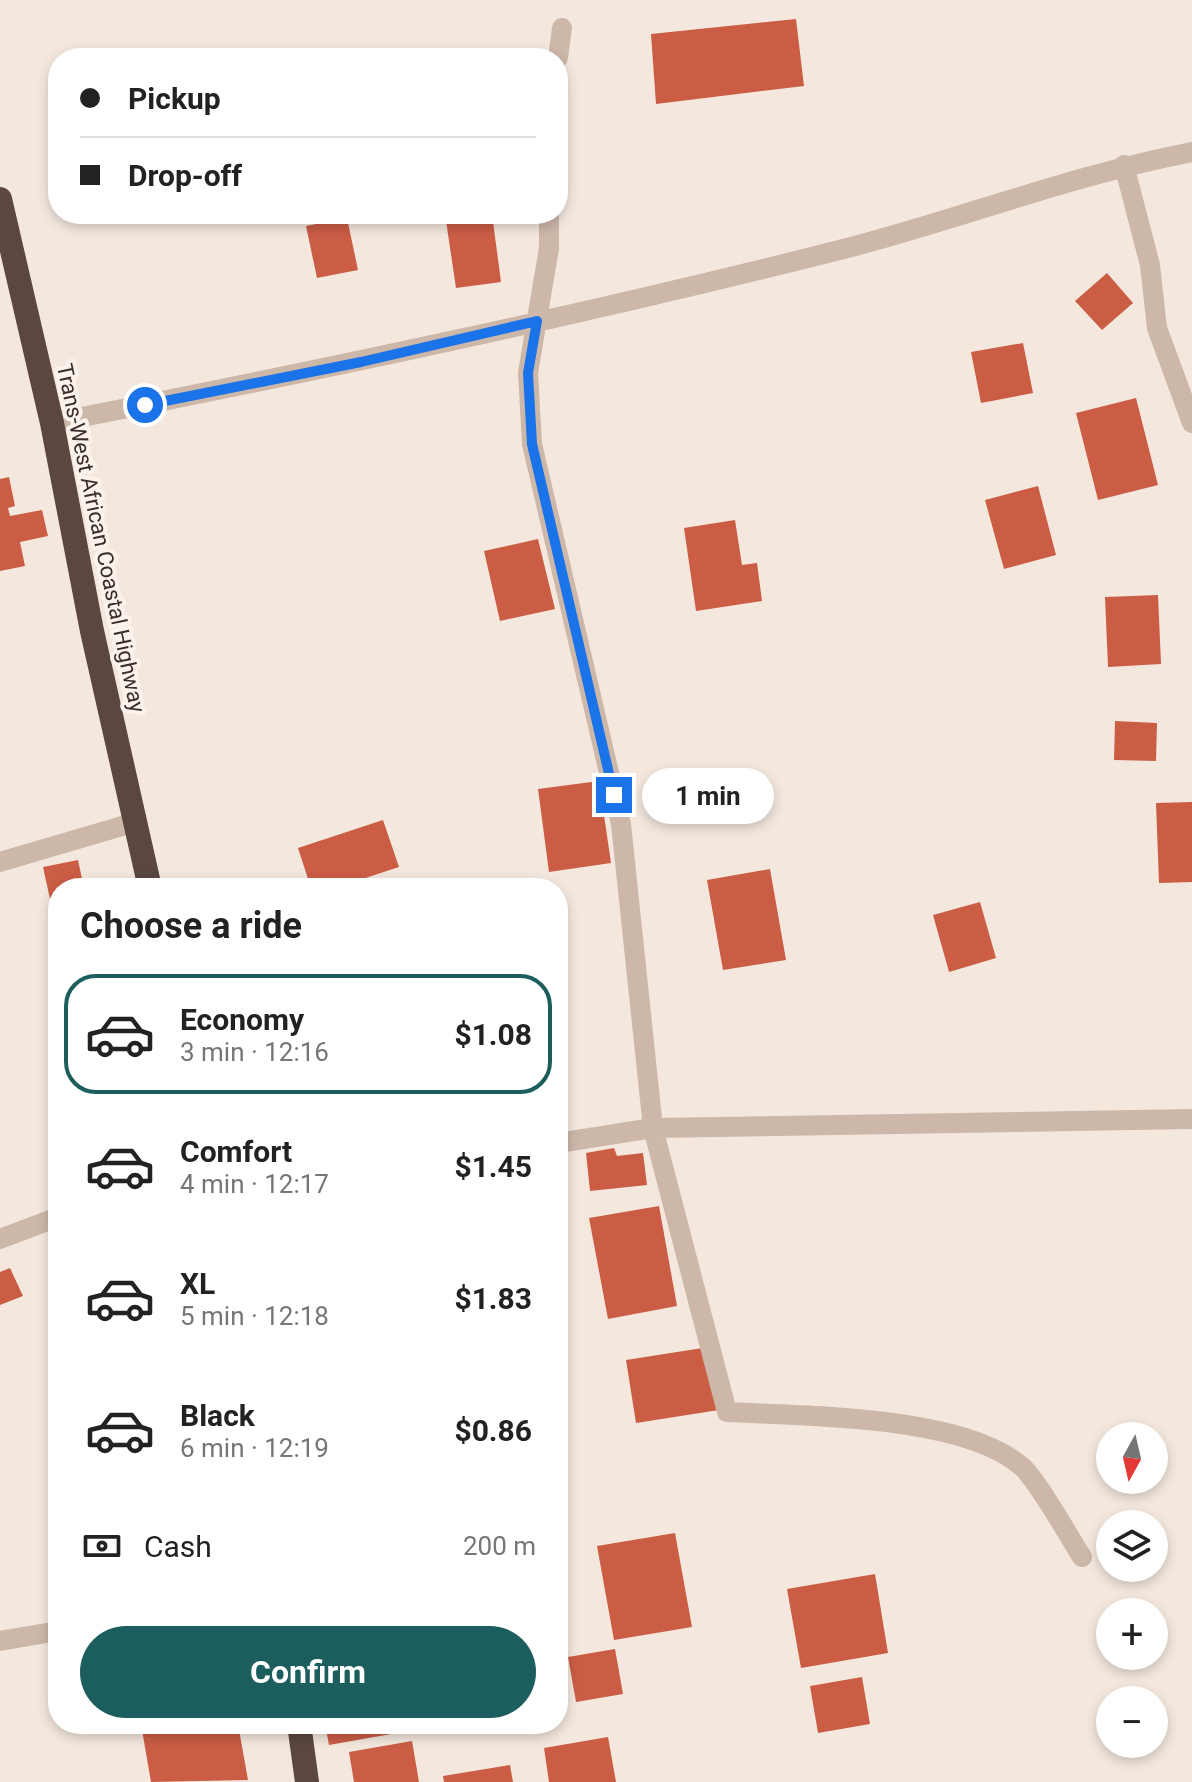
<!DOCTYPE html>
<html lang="en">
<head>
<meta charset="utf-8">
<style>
	:root { --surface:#fff; --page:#f2f2f2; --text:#222; --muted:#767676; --line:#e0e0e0; --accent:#1c5d5e }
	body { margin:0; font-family:Roboto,sans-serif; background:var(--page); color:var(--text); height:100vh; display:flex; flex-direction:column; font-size:30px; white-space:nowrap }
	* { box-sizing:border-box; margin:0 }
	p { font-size:26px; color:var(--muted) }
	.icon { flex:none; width:44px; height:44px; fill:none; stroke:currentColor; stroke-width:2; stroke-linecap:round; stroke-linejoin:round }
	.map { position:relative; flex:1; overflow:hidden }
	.side { position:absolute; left:48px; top:878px; width:520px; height:856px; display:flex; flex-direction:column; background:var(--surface); border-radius:32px; box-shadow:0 4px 12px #0003 }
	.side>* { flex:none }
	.top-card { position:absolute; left:48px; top:48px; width:520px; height:176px; border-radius:32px; box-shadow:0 4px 12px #0003; display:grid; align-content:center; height:176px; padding:0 32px; background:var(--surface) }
	.needle { width:52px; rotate:188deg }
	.tools { position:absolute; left:1096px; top:1422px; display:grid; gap:16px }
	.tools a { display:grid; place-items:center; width:72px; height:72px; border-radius:50%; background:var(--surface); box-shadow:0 4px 12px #0003; font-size:40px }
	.end { position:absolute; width:36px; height:36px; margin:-18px; border:10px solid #1a73e8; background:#fff; box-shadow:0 0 0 4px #fff }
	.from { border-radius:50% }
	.bubble { position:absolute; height:56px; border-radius:28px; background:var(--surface); box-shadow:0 4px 12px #0003; font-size:26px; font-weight:700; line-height:56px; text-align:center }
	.top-card b { display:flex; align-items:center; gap:28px; height:76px; font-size:30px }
	.top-card b+b { border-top:2px solid var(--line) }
	.top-card i { width:20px; height:20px; background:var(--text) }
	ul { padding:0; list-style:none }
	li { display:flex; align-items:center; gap:24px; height:120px; margin:0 16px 12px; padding:0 16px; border:4px solid transparent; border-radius:32px }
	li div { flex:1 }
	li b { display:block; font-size:30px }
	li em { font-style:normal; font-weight:700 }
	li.selected { border-color:var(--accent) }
	li>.icon { width:72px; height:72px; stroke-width:1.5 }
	h2 { padding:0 32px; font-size:36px; line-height:96px }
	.pay { display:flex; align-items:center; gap:20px; height:88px; padding:0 32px; font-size:30px }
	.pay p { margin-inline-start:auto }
	.cta { display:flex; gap:16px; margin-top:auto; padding:16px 32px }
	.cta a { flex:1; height:92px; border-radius:48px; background:var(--accent); color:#fff; font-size:32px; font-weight:700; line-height:92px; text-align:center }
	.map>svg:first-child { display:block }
	.building { fill:#cb5d45 }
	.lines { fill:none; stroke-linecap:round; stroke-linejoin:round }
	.minor { stroke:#cdb7a9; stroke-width:20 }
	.highway { stroke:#5b4740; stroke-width:24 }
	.route { stroke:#1a73e8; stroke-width:10 }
	.labels { text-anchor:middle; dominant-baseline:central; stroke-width:8; stroke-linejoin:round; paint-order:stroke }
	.street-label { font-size:22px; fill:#3a2d29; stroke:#fbf3eb }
</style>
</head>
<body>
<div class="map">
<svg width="1192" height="1782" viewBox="0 0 1192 1782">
	<rect width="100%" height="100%" fill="#f4e8de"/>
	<!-- building -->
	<path class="building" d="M796 19 804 86 656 104 651 34Z
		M445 214H492L501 282 456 288Z
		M347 218 358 270 317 278 306 226Z
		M1107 273 1133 303 1102 330 1075 301Z
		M1023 343 1033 393 981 403 971 352Z
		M1136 398 1158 485 1098 500 1076 413Z
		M9 477 15 506 8 508 10 516 42 510 48 536 20 542 25 566 0 571V479Z
		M1038 486 1056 555 1004 569 985 500Z
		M735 520 742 565 757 563 762 601 696 611 684 528Z
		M538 539 555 609 500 621 484 551Z
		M1158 595 1161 664 1108 667 1105 597Z
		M1115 721 1157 723 1156 761 1114 760Z
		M599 781 611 863 549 872 538 789Z
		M1192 802V882L1159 883 1156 803Z
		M383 820 399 867 335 888H311L298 848Z
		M78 860 84 888H58V897L50 899 43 867Z
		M770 869 786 960 723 970 707 880Z
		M980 902 996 958 949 972 933 915Z
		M614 1148 617 1156 643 1153 647 1185 590 1191 586 1153Z
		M659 1206 677 1306 608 1319 589 1218Z
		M10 1268 23 1296 0 1305V1272Z
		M709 1347 719 1410 636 1423 626 1360Z
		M675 1533 692 1627 614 1640 597 1546Z
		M875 1574 888 1653 801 1668 787 1589Z
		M615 1649 623 1694 576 1702 568 1657Z
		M862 1677 870 1724 818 1733 810 1686Z
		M141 1724H238L248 1780 151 1782Z
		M325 1724H395L397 1733 329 1745Z
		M608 1737 616 1782H549L544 1748Z
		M412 1741 419 1782H354L349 1752Z
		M510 1765 513 1782H444L443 1776Z"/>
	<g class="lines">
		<!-- minor -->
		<path class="minor" d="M558 58 562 28
			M1124 165 1150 265 1157 328 1192 423
			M549 214V248L528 373 532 444 621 824 653 1128 727 1412C804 1416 960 1415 1020 1465 1036 1477 1069 1537 1082 1557
			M52 423C321 370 589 314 855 246 968 216 1077 174 1192 152
			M0 862 136 822
			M558 1143 653 1128 1192 1119
			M0 1239 58 1217
			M0 1641 58 1631"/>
		<!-- highway -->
		<path class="highway" d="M0 199 52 423 92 631 150 888
			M299 1724 307 1782"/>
	</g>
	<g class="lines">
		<!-- route -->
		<path class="route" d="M145 405 361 362 537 321 528 373 532 444 614 795"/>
	</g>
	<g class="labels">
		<!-- street labels -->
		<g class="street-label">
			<text transform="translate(101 538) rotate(78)">Trans-West African Coastal Highway</text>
		</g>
	</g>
</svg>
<div class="tools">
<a><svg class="needle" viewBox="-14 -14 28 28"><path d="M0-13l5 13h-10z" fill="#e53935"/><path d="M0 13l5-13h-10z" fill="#767676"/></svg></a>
<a><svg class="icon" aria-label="layers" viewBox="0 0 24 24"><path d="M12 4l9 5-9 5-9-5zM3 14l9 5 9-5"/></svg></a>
<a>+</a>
<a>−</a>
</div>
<i class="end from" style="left:145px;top:405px"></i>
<i class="end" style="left:614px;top:795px"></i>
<div class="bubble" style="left:642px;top:768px;width:132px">1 min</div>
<div class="top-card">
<b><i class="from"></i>Pickup</b>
<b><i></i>Drop-off</b>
</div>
<section class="side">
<h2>Choose a ride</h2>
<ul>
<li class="selected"><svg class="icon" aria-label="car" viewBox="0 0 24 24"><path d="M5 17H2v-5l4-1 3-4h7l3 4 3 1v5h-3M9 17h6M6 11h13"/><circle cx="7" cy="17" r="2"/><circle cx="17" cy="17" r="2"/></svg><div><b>Economy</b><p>3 min · 12:16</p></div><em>$1.08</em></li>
<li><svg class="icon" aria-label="car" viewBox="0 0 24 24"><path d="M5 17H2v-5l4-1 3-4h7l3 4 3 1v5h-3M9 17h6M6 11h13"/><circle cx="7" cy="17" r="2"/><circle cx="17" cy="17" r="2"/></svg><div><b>Comfort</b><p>4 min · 12:17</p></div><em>$1.45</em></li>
<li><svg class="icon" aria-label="car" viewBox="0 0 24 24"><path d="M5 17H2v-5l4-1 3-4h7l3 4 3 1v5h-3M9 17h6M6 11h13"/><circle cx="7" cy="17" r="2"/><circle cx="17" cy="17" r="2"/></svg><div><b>XL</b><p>5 min · 12:18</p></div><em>$1.83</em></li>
<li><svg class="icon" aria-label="car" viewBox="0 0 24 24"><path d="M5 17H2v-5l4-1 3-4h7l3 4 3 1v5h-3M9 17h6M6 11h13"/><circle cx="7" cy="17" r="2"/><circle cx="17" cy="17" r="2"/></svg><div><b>Black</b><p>6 min · 12:19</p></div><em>$0.86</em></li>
</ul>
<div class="pay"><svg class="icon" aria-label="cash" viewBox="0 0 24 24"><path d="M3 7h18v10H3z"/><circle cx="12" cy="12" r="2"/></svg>Cash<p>200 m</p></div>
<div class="cta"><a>Confirm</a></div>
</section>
</div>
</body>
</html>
